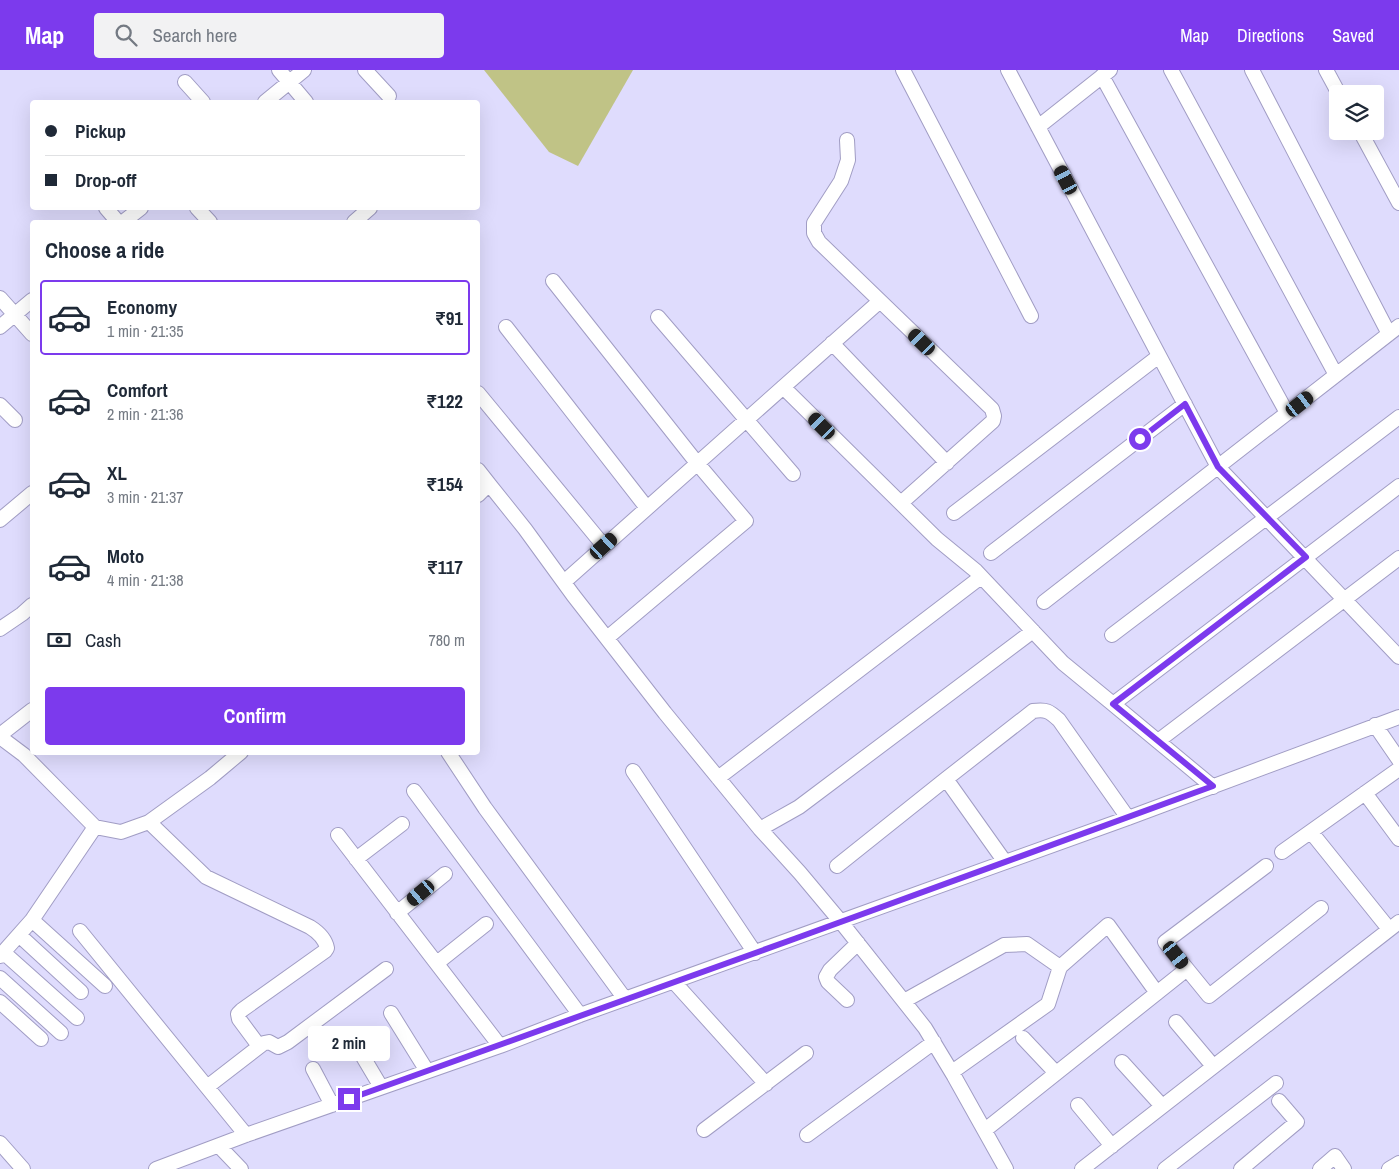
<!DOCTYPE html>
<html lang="en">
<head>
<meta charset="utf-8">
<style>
	:root { --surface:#fff; --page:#f2f2f3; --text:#1f2937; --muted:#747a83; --line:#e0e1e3; --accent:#7c3aed }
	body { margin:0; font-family:"Archivo Narrow",sans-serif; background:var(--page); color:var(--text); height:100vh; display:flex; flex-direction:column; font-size:19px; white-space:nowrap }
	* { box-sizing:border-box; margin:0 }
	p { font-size:16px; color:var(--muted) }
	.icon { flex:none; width:28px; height:28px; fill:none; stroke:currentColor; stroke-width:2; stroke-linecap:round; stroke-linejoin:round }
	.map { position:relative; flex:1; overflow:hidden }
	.details { position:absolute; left:30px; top:150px; width:450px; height:535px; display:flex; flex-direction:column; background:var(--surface); border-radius:5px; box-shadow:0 5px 20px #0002 }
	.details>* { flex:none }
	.top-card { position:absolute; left:30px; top:30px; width:450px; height:110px; border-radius:5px; box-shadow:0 5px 20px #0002; display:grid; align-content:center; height:110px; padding:0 15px; background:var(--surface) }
	.controls { position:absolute; left:1329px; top:15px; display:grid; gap:10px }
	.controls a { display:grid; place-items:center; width:55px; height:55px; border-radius:5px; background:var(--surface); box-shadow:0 5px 20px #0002; font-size:25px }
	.end { position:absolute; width:22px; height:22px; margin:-11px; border:6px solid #7c3aed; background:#fff; box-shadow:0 0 0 2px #fff }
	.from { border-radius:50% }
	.bubble { position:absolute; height:35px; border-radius:5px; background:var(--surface); box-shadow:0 5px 20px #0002; font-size:16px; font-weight:800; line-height:35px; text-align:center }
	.car { position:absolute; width:15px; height:30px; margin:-15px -8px; border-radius:6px; box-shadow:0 0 4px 1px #0007; background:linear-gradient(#222 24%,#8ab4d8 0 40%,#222 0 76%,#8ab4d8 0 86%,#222 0) }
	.top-card b { display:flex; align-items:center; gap:18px; height:48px; font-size:19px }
	.top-card b+b { border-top:1px solid var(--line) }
	.top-card i { width:12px; height:12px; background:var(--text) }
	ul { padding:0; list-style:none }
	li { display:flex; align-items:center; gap:15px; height:75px; margin:0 10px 8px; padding:0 5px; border:2px solid transparent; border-radius:5px }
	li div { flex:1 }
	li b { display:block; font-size:19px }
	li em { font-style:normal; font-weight:800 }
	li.current { border-color:var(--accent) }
	li>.icon { width:45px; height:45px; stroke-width:1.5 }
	h2 { padding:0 15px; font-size:22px; line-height:60px }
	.pay { display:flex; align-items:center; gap:12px; height:55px; padding:0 15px; font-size:19px }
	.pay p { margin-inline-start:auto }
	.cta { display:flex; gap:10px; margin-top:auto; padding:10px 15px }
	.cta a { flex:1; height:58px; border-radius:5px; background:var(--accent); color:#fff; font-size:20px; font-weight:800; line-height:58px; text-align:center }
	header { display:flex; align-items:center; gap:30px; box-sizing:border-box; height:70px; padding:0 25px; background:var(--accent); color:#fff }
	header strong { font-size:24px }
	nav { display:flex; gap:28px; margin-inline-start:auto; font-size:18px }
	.search { width:350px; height:45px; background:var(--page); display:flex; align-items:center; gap:12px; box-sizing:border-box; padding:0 18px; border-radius:5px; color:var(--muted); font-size:19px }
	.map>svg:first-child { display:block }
	.green { fill:#c0c386 }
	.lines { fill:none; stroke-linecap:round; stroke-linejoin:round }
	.minor-casing { stroke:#a19dc4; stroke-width:16 }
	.minor { stroke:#fff; stroke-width:14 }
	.route { stroke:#7c3aed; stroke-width:6 }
</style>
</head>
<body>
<header>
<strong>Map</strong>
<div class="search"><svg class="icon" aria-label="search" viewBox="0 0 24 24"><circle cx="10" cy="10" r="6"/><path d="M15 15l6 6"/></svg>Search here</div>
<nav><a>Map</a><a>Directions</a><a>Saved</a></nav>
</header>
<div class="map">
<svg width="1399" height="1099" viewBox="0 0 1399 1099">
	<rect width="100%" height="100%" fill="#dfdcfd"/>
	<!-- green -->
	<path class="green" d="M484 0H633L578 96 549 82Z"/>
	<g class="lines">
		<!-- minor casing -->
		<g class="minor-casing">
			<path id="minor" d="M279 0 306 32
				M365 0 389 26
				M903 0 1031 246
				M1008 0 1218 397 1399 587
				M1171 0 1336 305
				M1252 0 1389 264
				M1326 0 1339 24
				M1102 6 1287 343
				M185 12 203 32
				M265 32 304 0
				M1038 57 1110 0
				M1360 61 1399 133
				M847 70 848 90 841 111 814 153V163L819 172 992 339 994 346 993 351 901 433
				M106 138 118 152
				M197 138 210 152
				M123 152 141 138
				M354 152 370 138
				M553 211 697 393 746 451 607 568
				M0 228 32 264
				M658 247 793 404
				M0 257 32 230
				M506 257 647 438
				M832 273 947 393
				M783 317 937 469 976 501 1063 593 1113 634
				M478 323 604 476
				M0 335 15 350
				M478 400 489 414
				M478 425 489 414 525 459 573 525 665 643 760 759 800 803 841 852 925 958 954 1006 1006 1099
				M954 443 1159 286
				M0 450 32 423
				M991 483 1185 334
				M564 512 880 231
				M1044 532 1399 256
				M0 559 22 544 32 535
				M1112 565 1399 347
				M1375 655 1399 690
				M0 665 32 640
				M0 667 24 685 95 757 121 762 149 752 210 708 241 682
				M1158 671 1399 488
				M448 682 485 738 625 929
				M633 701 755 883
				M718 708 981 507
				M946 709 1005 792
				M1213 717 1113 634 1399 416
				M414 721 580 945
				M1365 723 1399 769
				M149 752 206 807 310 857C318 862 325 868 327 878L325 881 242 940 238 944 239 949 259 976
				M760 759 799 737 1033 561
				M1311 762 1389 859
				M338 765 500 976
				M1282 782 1399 699
				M356 789 402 754
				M837 796 946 709 1033 641C1046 639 1049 641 1059 650L1128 748
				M1266 796 1165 872 1209 926 1321 838
				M397 843 445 804
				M32 850 105 916
				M80 861 246 1065
				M19 865 81 922
				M3 882 77 948
				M0 886 32 850 95 757
				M437 893 486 854
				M0 908 61 963
				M674 912 766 1014
				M847 930 828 912 826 907 830 900 858 873
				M904 931 1004 875 1027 874 1060 897
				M0 932 41 969
				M391 943 427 1001
				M1176 952 1213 996
				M1023 968 1056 1003
				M353 970 381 1017
				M1122 992 1162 1036
				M313 999 332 1035
				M952 1002 1048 934 1060 897 1108 855 1157 923
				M207 1017 264 973 269 972 278 977 288 972 386 899
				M1078 1035 1112 1076
				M704 1060 806 983
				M985 1060 1187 899
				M807 1065 934 972
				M0 1073 23 1099
				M219 1076 241 1099
				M156 1099 246 1065 500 976 580 945 1128 748 1399 647
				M1082 1099 1399 852
				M1165 1099 1276 1013
				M1241 1099 1297 1052 1279 1031
				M1320 1099 1335 1086 1344 1099
				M1389 1099 1399 1093"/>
		</g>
		<!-- minor -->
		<use href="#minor" class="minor"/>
	</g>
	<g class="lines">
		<!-- route -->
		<path class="route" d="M349 1029C637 926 926 822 1213 716L1113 634 1306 487 1218 397 1185 334 1140 369"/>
	</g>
</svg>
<div class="controls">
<a><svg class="icon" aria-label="layers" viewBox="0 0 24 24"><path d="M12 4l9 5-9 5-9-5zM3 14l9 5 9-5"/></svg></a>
</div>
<i class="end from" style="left:1140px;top:369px"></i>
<i class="end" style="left:349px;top:1029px"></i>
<div class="bubble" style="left:308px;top:956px;width:82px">2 min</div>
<i class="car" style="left:1066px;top:110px;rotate:332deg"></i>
<i class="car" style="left:922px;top:272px;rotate:314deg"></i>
<i class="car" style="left:1300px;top:334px;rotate:52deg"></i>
<i class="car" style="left:822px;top:356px;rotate:315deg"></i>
<i class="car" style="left:604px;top:476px;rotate:48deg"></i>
<i class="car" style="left:421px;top:823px;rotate:230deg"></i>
<i class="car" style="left:1176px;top:885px;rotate:141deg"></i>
<div class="top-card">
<b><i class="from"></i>Pickup</b>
<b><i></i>Drop-off</b>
</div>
<section class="details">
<h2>Choose a ride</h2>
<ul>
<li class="current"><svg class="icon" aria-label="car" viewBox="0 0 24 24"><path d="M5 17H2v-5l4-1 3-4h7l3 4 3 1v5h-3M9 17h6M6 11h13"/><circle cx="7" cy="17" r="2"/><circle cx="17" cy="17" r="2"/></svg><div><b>Economy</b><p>1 min · 21:35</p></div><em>₹91</em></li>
<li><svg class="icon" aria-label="car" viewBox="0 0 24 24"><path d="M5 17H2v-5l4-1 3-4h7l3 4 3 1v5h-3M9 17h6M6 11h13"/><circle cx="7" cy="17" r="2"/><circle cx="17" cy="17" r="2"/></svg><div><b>Comfort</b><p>2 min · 21:36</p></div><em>₹122</em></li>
<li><svg class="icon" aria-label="car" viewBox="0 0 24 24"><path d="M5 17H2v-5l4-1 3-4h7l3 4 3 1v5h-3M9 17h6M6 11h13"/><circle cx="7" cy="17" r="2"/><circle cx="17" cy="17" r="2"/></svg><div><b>XL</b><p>3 min · 21:37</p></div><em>₹154</em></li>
<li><svg class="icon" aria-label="car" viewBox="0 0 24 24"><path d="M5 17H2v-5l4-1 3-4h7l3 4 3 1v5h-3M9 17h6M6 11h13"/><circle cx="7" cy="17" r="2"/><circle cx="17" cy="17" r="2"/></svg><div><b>Moto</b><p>4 min · 21:38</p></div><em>₹117</em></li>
</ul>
<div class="pay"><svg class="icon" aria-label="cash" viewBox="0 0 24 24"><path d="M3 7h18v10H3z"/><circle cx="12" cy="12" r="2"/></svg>Cash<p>780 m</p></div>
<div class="cta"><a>Confirm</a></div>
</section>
</div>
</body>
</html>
